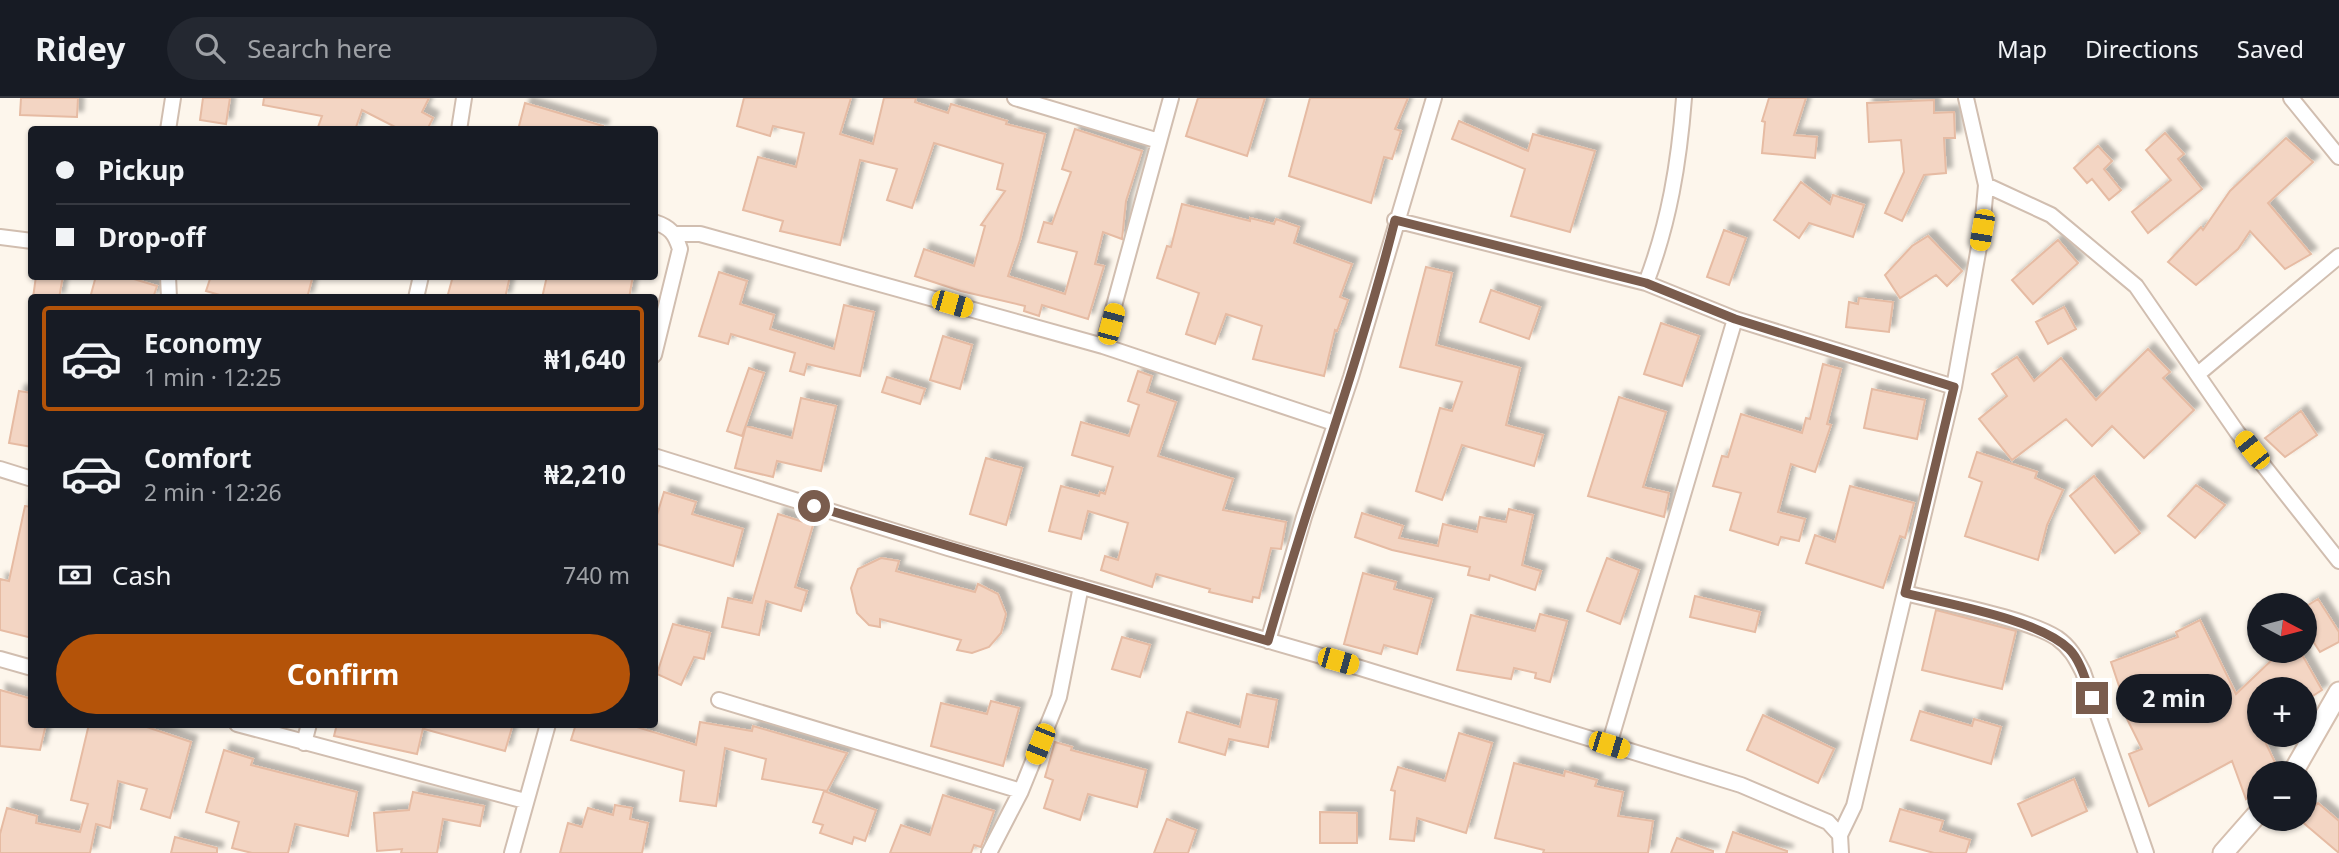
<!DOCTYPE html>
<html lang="en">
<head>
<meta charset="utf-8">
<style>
	:root { --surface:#171b24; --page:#242831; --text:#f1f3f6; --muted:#9ea1a6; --line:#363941; --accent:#b45309 }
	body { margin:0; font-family:"Noto Sans",sans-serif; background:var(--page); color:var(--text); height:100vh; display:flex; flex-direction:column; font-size:26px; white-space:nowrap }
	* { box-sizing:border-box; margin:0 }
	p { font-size:23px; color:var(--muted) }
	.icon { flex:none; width:38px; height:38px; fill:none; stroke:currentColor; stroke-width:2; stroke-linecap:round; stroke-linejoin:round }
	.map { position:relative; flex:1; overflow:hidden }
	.panel { position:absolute; left:28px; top:196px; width:630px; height:434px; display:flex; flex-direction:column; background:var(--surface); border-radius:7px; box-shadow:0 2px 5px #0004 }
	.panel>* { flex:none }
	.banner { position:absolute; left:28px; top:28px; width:630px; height:154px; border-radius:7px; box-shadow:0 2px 5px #0004; display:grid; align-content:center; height:154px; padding:0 28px; background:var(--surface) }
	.needle { width:46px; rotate:97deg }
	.controls { position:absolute; left:2247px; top:495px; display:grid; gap:14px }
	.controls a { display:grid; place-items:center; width:70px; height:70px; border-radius:50%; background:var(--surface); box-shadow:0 2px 5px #0004; font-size:35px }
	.end { position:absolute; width:32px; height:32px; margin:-16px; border:9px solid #7a5c4d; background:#fff; box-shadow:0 0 0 4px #fff }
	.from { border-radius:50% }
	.bubble { position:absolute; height:49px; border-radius:24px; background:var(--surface); box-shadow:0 2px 5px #0004; font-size:23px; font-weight:700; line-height:49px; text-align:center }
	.car { position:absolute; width:21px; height:42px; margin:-21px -10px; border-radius:9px; box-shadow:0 0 5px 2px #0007; background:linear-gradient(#f5c518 24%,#345 0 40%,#f5c518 0 76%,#345 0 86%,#f5c518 0) }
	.banner b { display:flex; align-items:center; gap:24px; height:66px; font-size:26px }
	.banner b+b { border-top:2px solid var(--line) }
	.banner i { width:18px; height:18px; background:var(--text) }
	ul { padding:12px 0 0; list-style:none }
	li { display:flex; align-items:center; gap:21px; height:105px; margin:0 14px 10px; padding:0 14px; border:4px solid transparent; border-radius:7px }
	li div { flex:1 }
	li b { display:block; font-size:26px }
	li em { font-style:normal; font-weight:700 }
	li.on { border-color:var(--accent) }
	li>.icon { width:63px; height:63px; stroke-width:1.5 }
	.pay { display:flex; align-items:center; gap:18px; height:77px; padding:0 28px; font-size:26px }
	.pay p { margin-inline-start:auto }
	.action { display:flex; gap:14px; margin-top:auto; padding:14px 28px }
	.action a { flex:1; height:80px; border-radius:42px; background:var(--accent); color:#fff; font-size:28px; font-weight:700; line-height:80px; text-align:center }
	header { display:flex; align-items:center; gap:42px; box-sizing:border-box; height:98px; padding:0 35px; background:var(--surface); border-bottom:2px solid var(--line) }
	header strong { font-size:33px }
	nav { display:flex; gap:38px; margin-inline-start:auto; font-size:24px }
	.search { width:490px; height:63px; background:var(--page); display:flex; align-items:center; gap:18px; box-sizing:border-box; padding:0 24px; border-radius:38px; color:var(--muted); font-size:26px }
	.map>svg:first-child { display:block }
	.building { fill:#f3d5c3; stroke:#e6bba3; stroke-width:2; filter:url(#shadow) }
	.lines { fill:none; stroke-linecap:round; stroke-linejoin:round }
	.street-casing { stroke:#d1beb0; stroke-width:18 }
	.secondary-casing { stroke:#d6c0b0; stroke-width:23 }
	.street { stroke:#fff; stroke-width:14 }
	.secondary { stroke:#fff; stroke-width:19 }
	.route { stroke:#7a5c4d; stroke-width:9 }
</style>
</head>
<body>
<header>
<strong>Ridey</strong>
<div class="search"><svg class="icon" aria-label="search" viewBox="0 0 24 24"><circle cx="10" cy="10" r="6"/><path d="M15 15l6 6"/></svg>Search here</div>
<nav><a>Map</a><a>Directions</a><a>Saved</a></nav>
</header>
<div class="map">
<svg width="2339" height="755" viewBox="0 0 2339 755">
	<defs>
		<filter id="shadow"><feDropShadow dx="6" dy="-6" stdDeviation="2" flood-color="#0004"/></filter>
	</defs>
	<rect width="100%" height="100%" fill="#fdf6ec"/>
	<!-- building -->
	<path class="building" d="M21 0H78L77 19 20 17Z
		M203 0H230L226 26 200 22Z
		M264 0H429L422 14 433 20 427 32H401L362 12 355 32H317L322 18 263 7Z
		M744 0H851L840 36 873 46 884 0H916L915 4 948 15 951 6 1007 23 1006 26 1045 36 1020 142 1008 178 1065 196 1077 154 1038 144 1044 124 1052 126 1071 74 1062 71 1075 31 1142 53 1126 103 1122 141 1103 134 1095 166 1104 168 1088 221 1042 207 1039 218 1024 213 1025 208 961 193 915 178 924 151 974 168 985 128 981 127 1005 93 997 91 1003 66 934 45 912 110 887 102 897 71 860 62 840 147 780 133 783 123 743 112 758 59 796 69 804 35 773 28 770 38 737 28Z
		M1198 0H1265L1247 58 1186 38Z
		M1310 0H1408L1395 31 1401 33 1392 61 1384 59 1371 105 1289 78Z
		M1769 0H1806L1794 37 1817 39 1815 60 1762 55 1765 24 1762 23Z
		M1934 2V15L1954 14 1955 40H1944L1946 75 1924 77 1902 123 1885 115 1904 74 1901 42 1869 44 1867 5Z
		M525 5 603 28 602 32H518Z
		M1459 23 1528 53 1533 36 1595 53 1570 134 1511 118 1525 71 1452 41Z
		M2165 35 2184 56 2178 61 2202 91 2148 135 2132 114 2171 82 2146 52Z
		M2286 40 2313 64 2268 105 2311 156 2285 171 2250 133 2238 151 2196 187 2168 164 2201 129 2203 132 2230 93Z
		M2098 48 2112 63 2104 71 2121 92 2109 102 2092 81 2087 85 2074 70Z
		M1801 84 1830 106 1833 97 1864 107 1853 139 1809 125 1799 140 1774 122Z
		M1182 106 1250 123V120L1274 126 1276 121 1299 129 1294 145 1352 166 1340 199 1348 202 1337 233 1335 232 1324 278 1253 261 1262 228 1226 216 1215 246 1186 236 1199 195 1157 180 1167 148 1171 149Z
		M1724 132 1746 140 1729 187 1707 179Z
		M1928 138 1962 173 1947 188 1936 177 1900 200 1885 177 1912 148Z
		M2058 142 2078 165 2033 206 2012 182Z
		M1426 169 1452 175 1436 247 1520 270 1506 327 1543 337 1534 368 1462 347 1442 402 1416 393 1440 310 1452 313 1462 284 1400 269Z
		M719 174 747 183 740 206 774 217 770 231 834 251 844 207 874 214 860 278 807 266 804 277 790 273 795 255 731 236 728 246 699 238Z
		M36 178H63L59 200H33Z
		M96 178H124L157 188 153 200H90Z
		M211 178H301L312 181 307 200H230L206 193Z
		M453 178H510L505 200H447Z
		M547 178H633L629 200H542Z
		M1491 192 1540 209 1529 241 1480 224Z
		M1859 200 1893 204 1889 234 1846 229 1849 204 1858 206Z
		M2064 209 2076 231 2048 246 2036 224Z
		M1661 225 1699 238 1682 288 1644 276Z
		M943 238 972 247 960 291 930 282Z
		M2148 251 2170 274 2163 280 2194 312 2144 360 2112 328 2092 348 2066 321 2012 362 1979 321 2007 298 1992 276 2017 259 2034 283 2061 260 2096 302Z
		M1823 266 1841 271 1827 326 1831 327 1815 374 1791 366 1778 414 1805 421 1799 443 1781 439 1778 447 1730 432 1741 395 1713 388 1722 358 1728 359 1741 316 1802 335 1806 320 1810 321Z
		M749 270 764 275 742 338 727 333Z
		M1138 273 1152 278 1147 294 1176 304 1158 358 1233 381 1223 412 1286 424 1281 451 1271 450 1259 500 1253 499 1252 504 1209 494 1210 491 1156 476 1152 489 1101 472 1105 458 1118 462 1128 425 1088 413 1081 441 1049 433 1061 388 1099 398 1100 394 1105 396 1113 369 1072 357 1081 324 1129 338 1139 307 1128 303Z
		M887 279 925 291 920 306 882 294Z
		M1872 291 1925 302 1917 341 1864 330Z
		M19 293 32 295V349L9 345Z
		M1619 299 1666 314 1643 389 1669 395 1664 419 1588 398Z
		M801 300 836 308 821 373 777 363 773 379 735 370 746 328 792 340Z
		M2301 313 2317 337 2285 359 2265 340Z
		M1977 354 2037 374 2035 380 2063 392 2047 427 2038 462 1965 438 1982 384 1969 379Z
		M986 360 1022 370 1006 427 970 416Z
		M2094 378 2140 435 2115 455 2070 398Z
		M2196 387 2225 407 2195 440 2168 418Z
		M1850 388 1914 405 1905 440 1900 438 1883 490 1806 465 1815 437 1835 444Z
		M664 394 696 404 692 416 743 431 733 468 654 445V427Z
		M25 408 32 409V540L0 532V481L9 483Z
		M1509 411 1533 417 1522 467 1541 473 1535 492 1490 477 1489 482 1468 477 1470 469 1392 452 1355 439 1362 415 1403 428 1399 440 1438 448 1443 426 1477 434 1480 419 1506 424Z
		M778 416 813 427 795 489 807 493 801 513 766 503 759 537 722 529 728 500 752 505Z
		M881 460 899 463 896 473 975 494 978 486 998 496 1006 516 1001 535 989 549 972 555 957 552 961 542 880 521V529L869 527 857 515 851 490 858 471Z
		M1607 460 1639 472 1620 526 1587 513Z
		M1363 475 1396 484 1394 491 1432 501 1417 556 1384 547 1381 556 1344 546Z
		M1695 498 1760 514 1755 534 1690 519Z
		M2318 501 2339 534V544L2320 554 2305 531V509Z
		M1936 512 2016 533 2002 591 1922 572Z
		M1540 516 1567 523 1550 584 1535 580 1536 575 1514 570 1511 581 1457 572 1471 517 1535 533Z
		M2200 522 2236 596 2275 559 2273 553H2300L2322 592 2305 603V592H2259V637H2262L2280 675 2259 676V690L2246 701 2232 663 2149 708 2129 656 2142 651 2118 603 2123 600 2111 564 2178 539 2176 534Z
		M673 526 710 535 704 561 694 559 681 587 657 576Z
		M1122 539 1150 547 1140 579 1112 571Z
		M0 592 32 601V626H46L40 652 0 648Z
		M1247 596 1277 602 1268 649 1229 641 1225 657 1179 644 1187 614 1240 629Z
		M991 603 1019 610 1003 668 931 648 941 605 987 616Z
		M1920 613 1972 628 1974 621 2001 629 1991 666 1911 642Z
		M1763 617 1834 651 1818 685 1747 652Z
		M700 624 752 633 753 628 847 655 827 693 762 681 766 661 725 650 716 708 680 703 684 673 571 642 576 626H627L696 647Z
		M89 626H138L191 644 170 720 141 711 147 691 118 683 110 730 96 726 90 755H0V736L7 710 37 718 36 725 80 734 88 706 71 702Z
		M337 626H424L417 656 334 638Z
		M425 626H513L505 653 424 631Z
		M1459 635 1492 645 1466 735 1417 720 1414 743 1390 741 1395 693 1391 692 1398 669 1445 683Z
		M1055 644 1072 649 1071 652 1146 672 1137 709 1088 696 1080 722 1044 710 1053 682 1045 679Z
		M224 652 253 661 251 667 357 694 348 738 295 726 288 755H252L232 750 239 724 206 714Z
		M1514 665 1564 678 1565 673 1597 682 1595 688 1623 694 1618 718 1653 723 1648 755H1543L1544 752 1495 740Z
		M2074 681 2087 713 2032 738 2018 706Z
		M824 693 876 712 865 743 854 739 852 746 820 735 823 727 813 724Z
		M413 694 484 708 480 728 443 721 437 755H401L402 751 377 753 374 715 409 712Z
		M943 697 994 713 981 749 974 747 971 755H890L901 727 930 737Z
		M2318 705 2339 723V755L2300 722Z
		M615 707 632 710 630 721 648 725 642 755H560L568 725 582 729 588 710 613 717Z
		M1900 711 1943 723 1940 733 1970 742 1966 755H1934L1890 743Z
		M1320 714 1357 715V745H1320Z
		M1167 721 1196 732 1188 755H1154Z
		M1733 734 1787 753V755H1726Z
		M175 739 217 750V755H171Z
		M1677 740 1713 753V755H1671Z"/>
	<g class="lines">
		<!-- street casing -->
		<g class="street-casing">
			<path id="street" d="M1015 0 1159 43
				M1966 0 1986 87
				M2291 0 2339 59
				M168 32 173 0
				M459 32 464 0
				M1395 122 1646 185C1669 125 1679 65 1684 0
				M654 124C670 129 675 135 680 151L654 257
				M676 136H700L1103 248 1334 325
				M0 139 32 143
				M168 178 169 200
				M1646 185 1735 221 1954 289
				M416 200 421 178
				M1103 248 1171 0
				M2198 276 2339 158
				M654 358 948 450 1318 557 1741 687 1828 724 1840 737 1841 755
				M0 371 32 381
				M1905 495C1944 505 2026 520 2057 540 2070 549 2076 560 2083 574L2146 755
				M1268 543 1304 419 1351 279 1434 0
				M0 561 32 570
				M719 602 1021 693
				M237 626 525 703
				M304 645 309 626
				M1609 647 1735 221
				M1840 737 1854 708 1954 289 1982 132 1986 87 2051 117 2136 188 2237 334 2339 463
				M512 755 548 626
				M989 755 1021 693 1059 599 1081 488"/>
		</g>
		<!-- secondary casing -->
		<g class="secondary-casing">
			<path id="secondary" d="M2292 676 2339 594
				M2223 755 2259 714"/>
		</g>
		<!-- street -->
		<use href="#street" class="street"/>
		<!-- secondary -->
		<use href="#secondary" class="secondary"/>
	</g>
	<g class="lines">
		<!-- route -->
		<path class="route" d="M814 408 1268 543C1308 402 1359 265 1395 122L1646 185 1735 221 1954 289 1905 495C1948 506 2038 521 2069 551 2081 563 2086 584 2092 600"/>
	</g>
</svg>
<div class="controls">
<a><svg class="needle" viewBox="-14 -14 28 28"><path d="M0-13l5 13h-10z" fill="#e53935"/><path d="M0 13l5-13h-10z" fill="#9ea1a6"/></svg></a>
<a>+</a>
<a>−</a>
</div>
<i class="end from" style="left:814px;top:408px"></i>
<i class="end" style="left:2092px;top:600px"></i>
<div class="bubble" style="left:2116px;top:576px;width:116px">2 min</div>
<i class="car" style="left:1982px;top:132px;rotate:190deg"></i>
<i class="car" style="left:952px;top:206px;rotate:106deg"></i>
<i class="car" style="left:1111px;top:226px;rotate:15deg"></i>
<i class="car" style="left:2252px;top:352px;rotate:322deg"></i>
<i class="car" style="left:1338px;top:563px;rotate:106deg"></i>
<i class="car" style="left:1040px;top:646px;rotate:202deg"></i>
<i class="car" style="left:1609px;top:647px;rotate:107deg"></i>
<div class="banner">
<b><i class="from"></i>Pickup</b>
<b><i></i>Drop-off</b>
</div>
<section class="panel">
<ul>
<li class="on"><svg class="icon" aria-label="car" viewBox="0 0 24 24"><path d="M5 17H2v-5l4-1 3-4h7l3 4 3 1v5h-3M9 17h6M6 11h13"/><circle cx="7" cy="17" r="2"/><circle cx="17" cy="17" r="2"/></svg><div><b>Economy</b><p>1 min · 12:25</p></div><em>₦1,640</em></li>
<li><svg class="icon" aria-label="car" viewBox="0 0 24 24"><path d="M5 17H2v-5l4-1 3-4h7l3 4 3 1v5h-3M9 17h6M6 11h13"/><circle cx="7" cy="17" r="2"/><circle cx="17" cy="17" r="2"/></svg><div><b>Comfort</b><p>2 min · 12:26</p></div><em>₦2,210</em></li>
</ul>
<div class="pay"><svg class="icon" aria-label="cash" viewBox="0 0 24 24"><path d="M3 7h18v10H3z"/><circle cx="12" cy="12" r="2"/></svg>Cash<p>740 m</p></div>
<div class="action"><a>Confirm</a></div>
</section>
</div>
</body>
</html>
